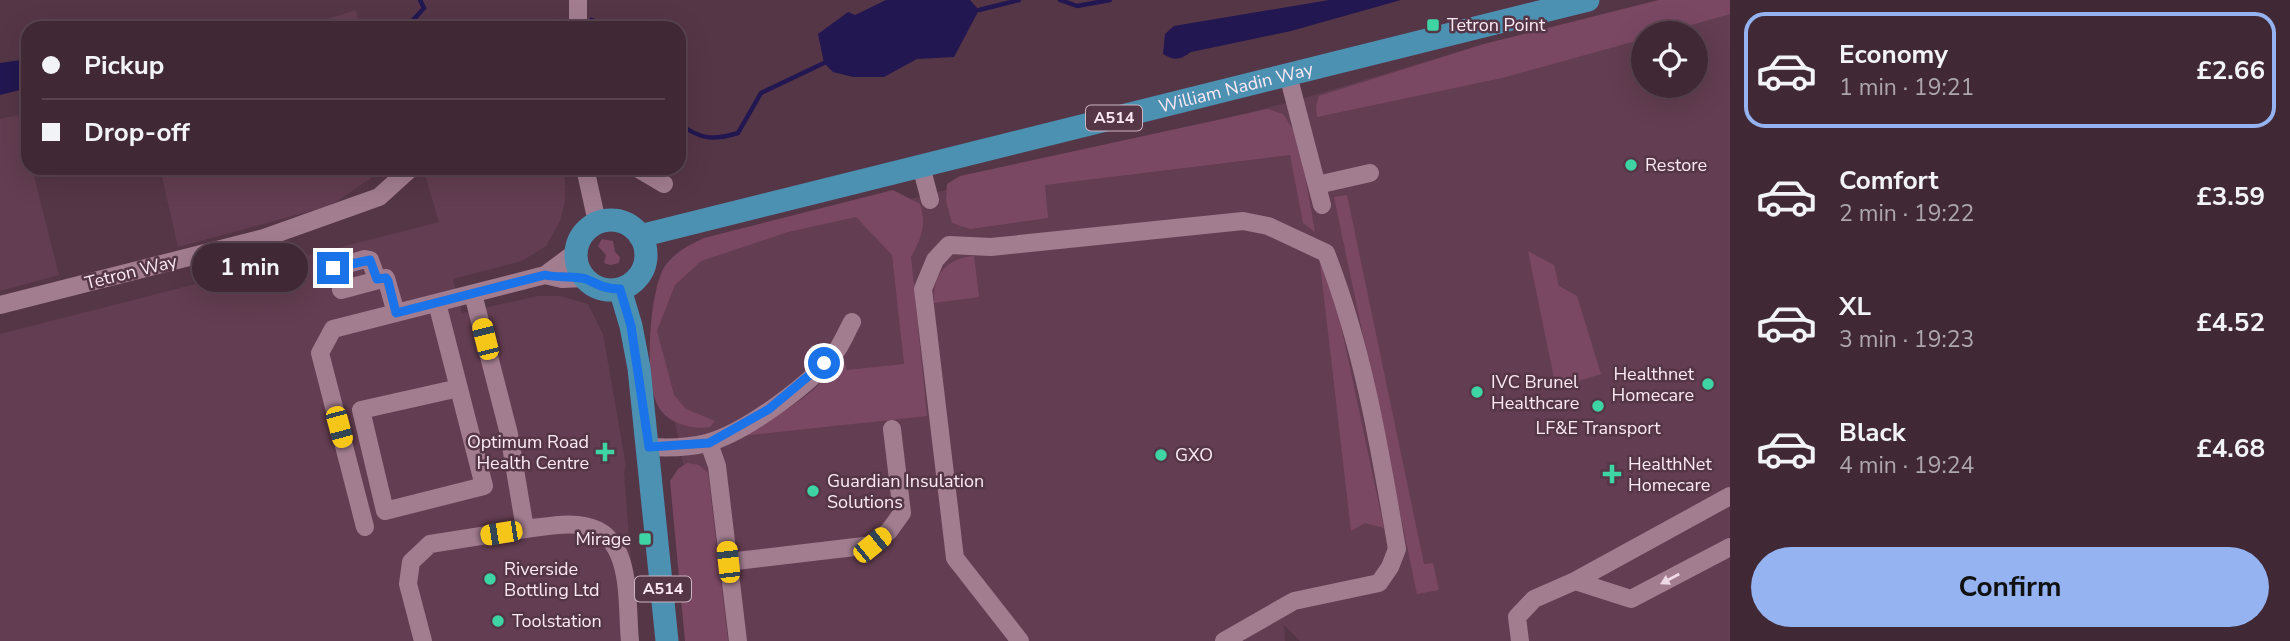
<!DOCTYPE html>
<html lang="en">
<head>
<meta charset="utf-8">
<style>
	:root { --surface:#402835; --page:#47303d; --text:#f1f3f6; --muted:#aea6ad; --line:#594450; --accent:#95b2f1 }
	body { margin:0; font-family:"Nunito Sans",sans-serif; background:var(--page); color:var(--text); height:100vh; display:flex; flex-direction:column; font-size:26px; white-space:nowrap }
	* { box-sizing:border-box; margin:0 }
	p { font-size:23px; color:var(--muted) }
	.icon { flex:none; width:38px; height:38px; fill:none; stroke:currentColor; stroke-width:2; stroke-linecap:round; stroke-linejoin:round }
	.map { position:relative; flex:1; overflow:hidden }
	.side { display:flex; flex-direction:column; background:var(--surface); width:560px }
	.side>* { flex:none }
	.banner { position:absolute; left:21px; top:21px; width:665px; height:154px; border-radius:21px; box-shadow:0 7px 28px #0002,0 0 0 2px var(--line); display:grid; align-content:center; height:154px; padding:0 21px; background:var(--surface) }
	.controls { position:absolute; left:1631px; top:21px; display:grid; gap:14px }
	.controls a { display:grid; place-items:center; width:77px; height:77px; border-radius:50%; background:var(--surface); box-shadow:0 7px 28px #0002,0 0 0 2px var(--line); font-size:35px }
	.end { position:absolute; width:32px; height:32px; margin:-16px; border:9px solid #1a73e8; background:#fff; box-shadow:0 0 0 4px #fff }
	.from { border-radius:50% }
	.bubble { position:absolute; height:49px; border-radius:24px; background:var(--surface); box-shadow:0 7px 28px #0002,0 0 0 2px var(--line); font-size:23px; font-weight:700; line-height:49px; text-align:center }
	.car { position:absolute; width:21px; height:42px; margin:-21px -10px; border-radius:9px; box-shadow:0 0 5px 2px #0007; background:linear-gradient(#f5c518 24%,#345 0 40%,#f5c518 0 76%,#345 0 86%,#f5c518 0) }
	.banner b { display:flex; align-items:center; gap:24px; height:66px; font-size:26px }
	.banner b+b { border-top:2px solid var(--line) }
	.banner i { width:18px; height:18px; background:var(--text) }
	ul { padding:12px 0 0; list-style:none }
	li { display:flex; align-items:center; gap:21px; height:116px; margin:0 14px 10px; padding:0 7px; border:4px solid transparent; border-radius:21px }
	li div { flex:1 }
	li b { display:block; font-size:26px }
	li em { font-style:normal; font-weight:700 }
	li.on { border-color:var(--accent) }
	li>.icon { width:63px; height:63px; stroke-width:1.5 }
	.cta { display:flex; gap:14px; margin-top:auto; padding:14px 21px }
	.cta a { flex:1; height:80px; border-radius:42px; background:var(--accent); color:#111; font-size:28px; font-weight:700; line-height:80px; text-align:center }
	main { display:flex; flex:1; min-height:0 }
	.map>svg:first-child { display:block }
	.built { fill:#633d51; fill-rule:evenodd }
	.green { fill:#7b4864 }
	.water { fill:#221750 }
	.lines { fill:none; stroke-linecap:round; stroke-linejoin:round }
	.stream { stroke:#221750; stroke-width:4.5 }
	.minor { stroke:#a27d90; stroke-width:18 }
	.major { stroke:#4d91b2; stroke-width:23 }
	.oneway { fill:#efd9e4 }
	.route { stroke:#1a73e8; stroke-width:9 }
	.poi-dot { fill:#3ed4a3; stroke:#553647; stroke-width:2.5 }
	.labels { text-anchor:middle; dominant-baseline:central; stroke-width:5; stroke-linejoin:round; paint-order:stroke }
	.shield { fill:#553647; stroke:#cbb3bf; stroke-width:2 }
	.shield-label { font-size:16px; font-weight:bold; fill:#fde9f3 }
	.poi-label { font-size:18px; fill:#fde9f3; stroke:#553647; text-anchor:start }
	.street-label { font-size:18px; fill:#fde9f3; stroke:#553647 }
</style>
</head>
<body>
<main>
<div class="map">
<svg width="1730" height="641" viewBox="0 0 1730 641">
	<rect width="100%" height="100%" fill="#553647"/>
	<!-- built -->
	<path class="built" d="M1659 0H1730V641H1300L1284 625 1285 641H718L657 331 667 282 695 254 1301 99 1484 44ZM1643 33H1696V86H1643Z
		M356 10 360 28H298Z
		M18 115 28 153V168H32L59 275 0 291V119Z
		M160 168H386L330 206 178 247Z
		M429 168H565V201L560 221 546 246 522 261 453 279 462 313 538 296H560L588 304 603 334 626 466 624 472 637 641H0V334L439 222 424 172Z"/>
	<!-- green -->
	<path class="green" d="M1659 0H1730V14L1663 33H1643V39L1502 78 1317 117 1316 106 1319 96 1484 44Z
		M1268 109 1283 114 1298 137 1315 232 1303 223 1290 155 1045 185 1048 218 970 229 952 223 946 201 947 184 960 176Z
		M893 190 920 204C927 226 921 238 911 257L927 416 740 436C779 414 820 395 842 355L847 370 904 364 892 255 856 217 788 232 701 261 675 285 657 331 674 395 686 409 715 421 710 427C691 430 667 423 658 406 644 381 649 290 665 266 675 252 689 245 704 238Z
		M1347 195 1424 564 1433 563 1439 590 1417 594 1334 197Z
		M602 239 613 241 615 252 620 257 619 263 610 265 604 263 606 255 598 246Z
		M1528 251 1554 265 1559 286 1577 296 1601 374 1556 388Z
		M974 256 979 297 934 303C932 276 946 258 974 256Z
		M1320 263 1330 274 1384 528 1365 523 1351 531Z
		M687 463 699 465 708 473 728 641H685L670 481 678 469Z"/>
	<!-- water -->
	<path class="water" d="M886 0H970L979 10 954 57 917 59 884 77H853L833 72 824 63 818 34 848 12 855 15Z
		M1329 0H1401L1291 31 1191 52C1180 60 1174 61 1163 54L1165 34 1174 26Z
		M28 59V88L0 95V63Z"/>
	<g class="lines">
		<!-- stream -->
		<path class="stream" d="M1060 0 1077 6 1110 0
			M979 10 1019 0
			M591 20 614 28
			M406 28 424 8 420 0
			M539 28 559 21
			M679 124C701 139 712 141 738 133L761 93 824 63"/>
		<!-- minor -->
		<path class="minor" d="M578 28V0
			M1288 75 1322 205
			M921 166 930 200
			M585 168 597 222
			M637 168 664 184
			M1317 185 1370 173
			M333 268 365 259 370 260 377 279
			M545 275 562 279 585 278
			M341 290 386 278 396 313
			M437 303 484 486 385 511 361 410 459 388
			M0 305 264 238 379 197 411 168
			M709 443 717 466 738 641
			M649 447C668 448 688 448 707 443 745 433 814 382 837 350 843 341 847 331 852 322
			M365 527 320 353 333 329 545 275 576 252
			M525 529C544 527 566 522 585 526 634 535 626 603 630 641
			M728 562 872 545 889 531 902 513 892 429
			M1575 581 1730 496
			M423 641 408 584 411 562 430 544 525 529 509 434 473 294
			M1020 641 955 558 923 289 935 260 949 245 991 247 1243 221 1268 226 1326 253C1363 347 1380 450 1397 549L1390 567 1379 583 1294 601 1224 641
			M1520 641 1517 617 1534 599 1575 581 1631 599 1730 547"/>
		<!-- major -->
		<g class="major">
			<circle cx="611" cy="255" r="35"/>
			<path id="s1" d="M640 236 1588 0"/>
			<path d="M620 289 631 326 639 368 667 641"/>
		</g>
	</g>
	<!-- one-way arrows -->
	<defs><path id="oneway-solid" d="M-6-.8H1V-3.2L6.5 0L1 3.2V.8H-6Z" transform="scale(1.75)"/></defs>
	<use class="oneway" href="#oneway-solid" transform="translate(1670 579) rotate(152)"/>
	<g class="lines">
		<!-- route -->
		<path class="route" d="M333 268 370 260 377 279 386 278 388 281 396 313 545 275C557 278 578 276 586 279 599 285 605 289 620 289L631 326 649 447 709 443 769 409 824 363"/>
	</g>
	<!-- markers -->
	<g class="poi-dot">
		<rect x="1426" y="18" width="14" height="14" rx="3.5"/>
		<circle cx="1631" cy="165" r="7"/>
		<circle cx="1708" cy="384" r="7"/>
		<circle cx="1477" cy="392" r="7"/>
		<circle cx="1598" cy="406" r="7"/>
		<path d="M601.5 441.5h7v7h7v7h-7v7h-7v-7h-7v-7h7z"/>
		<circle cx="1161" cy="455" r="7"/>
		<path d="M1608.5 463.5h7v7h7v7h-7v7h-7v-7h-7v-7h7z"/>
		<circle cx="813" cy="491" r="7"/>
		<rect x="638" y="532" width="14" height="14" rx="3.5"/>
		<circle cx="490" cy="579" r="7"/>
		<circle cx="498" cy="621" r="7"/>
	</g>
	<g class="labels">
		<!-- shield labels -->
		<g class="shield">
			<rect x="1086" y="105.5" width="56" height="25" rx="5"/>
			<rect x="635" y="576.5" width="56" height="25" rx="5"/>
		</g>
		<g class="shield-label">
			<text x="1114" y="118">A514</text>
			<text x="663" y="589">A514</text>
		</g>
		<!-- poi labels -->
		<g class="poi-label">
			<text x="1447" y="25">Tetron Point</text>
			<text x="1645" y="165">Restore</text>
			<text x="1694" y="374" text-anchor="end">Healthnet<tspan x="1694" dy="21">Homecare</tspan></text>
			<text x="1491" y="382">IVC Brunel<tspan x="1491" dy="21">Healthcare</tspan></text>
			<text x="1598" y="428" text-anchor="middle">LF&amp;E Transport</text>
			<text x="589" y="442" text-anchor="end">Optimum Road<tspan x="589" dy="21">Health Centre</tspan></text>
			<text x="1175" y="455">GXO</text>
			<text x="1628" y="464">HealthNet<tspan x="1628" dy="21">Homecare</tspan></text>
			<text x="827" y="481">Guardian Insulation<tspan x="827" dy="21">Solutions</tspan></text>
			<text x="631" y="539" text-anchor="end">Mirage</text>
			<text x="504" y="569">Riverside<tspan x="504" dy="21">Bottling Ltd</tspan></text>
			<text x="512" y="621">Toolstation</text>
		</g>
		<!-- street labels -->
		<g class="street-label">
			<text stroke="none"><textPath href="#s1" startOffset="614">William Nadin Way</textPath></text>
			<text transform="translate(131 272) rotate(-14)">Tetron Way</text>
		</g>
	</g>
</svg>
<div class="controls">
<a><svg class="icon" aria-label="locate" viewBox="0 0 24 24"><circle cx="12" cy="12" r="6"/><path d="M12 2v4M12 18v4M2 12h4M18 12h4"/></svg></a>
</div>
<i class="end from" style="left:824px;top:363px"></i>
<i class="end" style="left:333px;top:268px"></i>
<div class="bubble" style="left:192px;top:243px;width:116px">1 min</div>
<i class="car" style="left:485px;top:339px;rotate:346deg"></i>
<i class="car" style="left:339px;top:427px;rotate:165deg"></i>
<i class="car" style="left:501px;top:533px;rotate:261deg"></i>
<i class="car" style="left:872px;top:545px;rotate:51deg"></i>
<i class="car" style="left:728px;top:562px;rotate:354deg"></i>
<div class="banner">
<b><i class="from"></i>Pickup</b>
<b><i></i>Drop-off</b>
</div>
</div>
<section class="side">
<ul>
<li class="on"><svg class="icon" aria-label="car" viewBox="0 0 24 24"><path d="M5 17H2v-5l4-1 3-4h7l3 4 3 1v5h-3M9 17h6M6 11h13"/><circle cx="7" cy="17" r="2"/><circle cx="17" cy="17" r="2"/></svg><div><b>Economy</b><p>1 min · 19:21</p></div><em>£2.66</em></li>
<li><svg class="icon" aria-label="car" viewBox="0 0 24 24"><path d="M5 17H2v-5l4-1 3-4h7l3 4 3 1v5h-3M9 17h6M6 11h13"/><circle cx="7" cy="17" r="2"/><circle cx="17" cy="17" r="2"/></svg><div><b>Comfort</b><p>2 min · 19:22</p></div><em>£3.59</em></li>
<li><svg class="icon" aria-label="car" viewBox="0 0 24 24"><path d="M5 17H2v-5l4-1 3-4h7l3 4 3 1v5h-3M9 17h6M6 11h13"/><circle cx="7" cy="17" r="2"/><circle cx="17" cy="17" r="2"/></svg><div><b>XL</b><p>3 min · 19:23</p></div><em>£4.52</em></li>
<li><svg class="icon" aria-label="car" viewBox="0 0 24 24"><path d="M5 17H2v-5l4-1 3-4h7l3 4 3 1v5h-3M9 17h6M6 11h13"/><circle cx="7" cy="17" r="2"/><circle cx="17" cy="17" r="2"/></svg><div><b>Black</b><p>4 min · 19:24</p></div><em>£4.68</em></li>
</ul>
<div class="cta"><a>Confirm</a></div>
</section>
</main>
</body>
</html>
